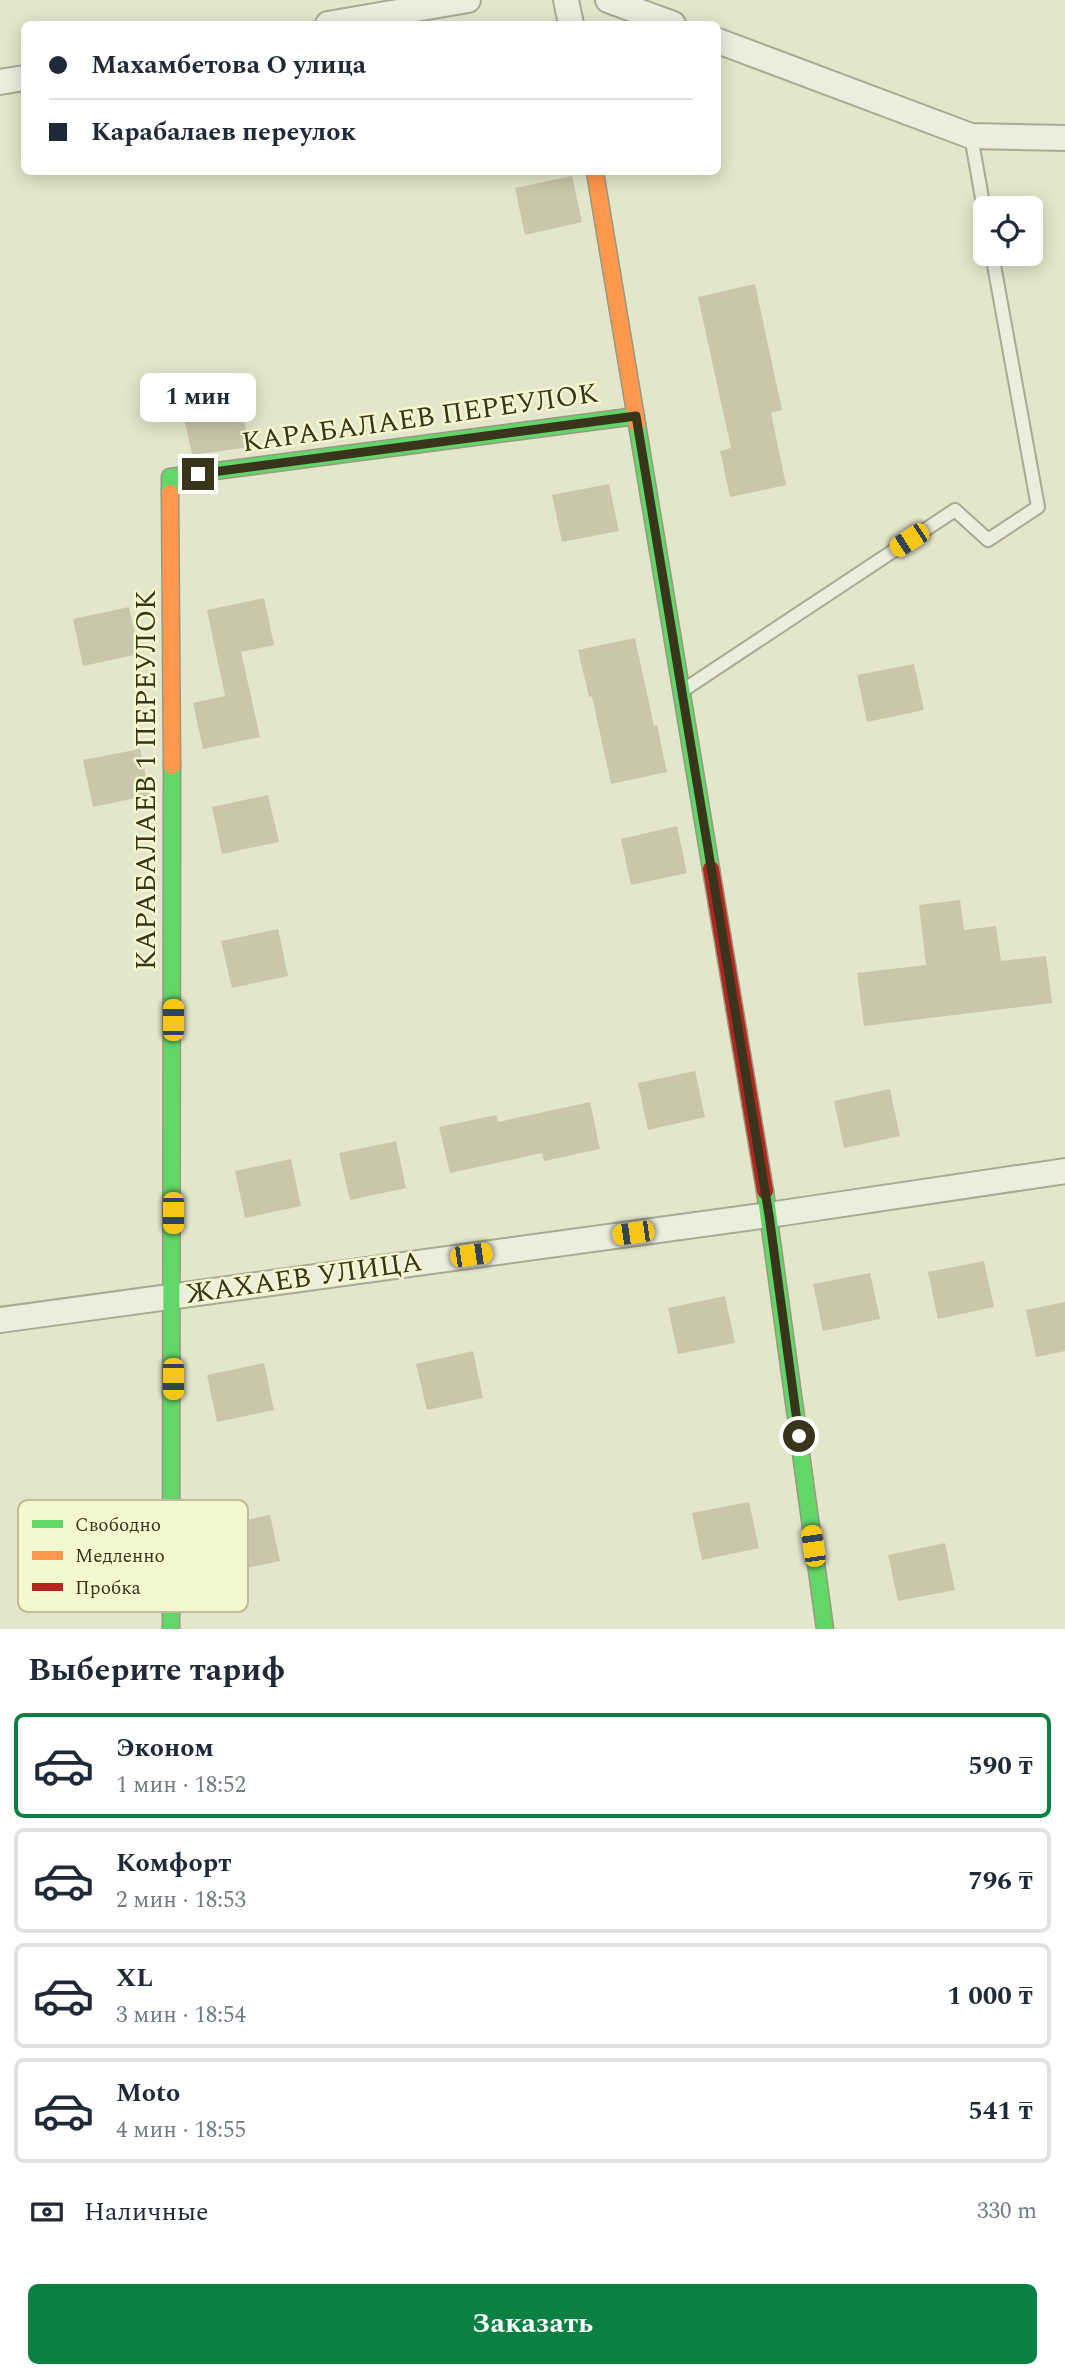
<!DOCTYPE html>
<html lang="ru">
<head>
<meta charset="utf-8">
<style>
	:root { --surface:#fff; --page:#f2f2f3; --text:#1f2937; --muted:#747a83; --line:#e0e1e3; --accent:#0b8043 }
	body { margin:0; font-family:Spectral,serif; background:var(--page); color:var(--text); height:100vh; display:flex; flex-direction:column; font-size:26px; white-space:nowrap }
	* { box-sizing:border-box; margin:0 }
	p { font-size:23px; color:var(--muted) }
	.icon { flex:none; width:38px; height:38px; fill:none; stroke:currentColor; stroke-width:2; stroke-linecap:round; stroke-linejoin:round }
	.map { position:relative; height:1629px; overflow:hidden }
	.side { display:flex; flex-direction:column; background:var(--surface); flex:1 }
	.side>* { flex:none }
	.banner { position:absolute; left:21px; top:21px; width:700px; height:154px; border-radius:10px; box-shadow:0 4px 18px #0003; display:grid; align-content:center; height:154px; padding:0 28px; background:var(--surface) }
	.tools { position:absolute; left:973px; top:196px; display:grid; gap:14px }
	.tools a { display:grid; place-items:center; width:70px; height:70px; border-radius:10px; background:var(--surface); box-shadow:0 4px 18px #0003; font-size:35px }
	.end { position:absolute; width:32px; height:32px; margin:-16px; border:9px solid #39351c; background:#fff; box-shadow:0 0 0 4px #fff }
	.from { border-radius:50% }
	.bubble { position:absolute; height:49px; border-radius:10px; background:var(--surface); box-shadow:0 4px 18px #0003; font-size:23px; font-weight:700; line-height:49px; text-align:center }
	.car { position:absolute; width:21px; height:42px; margin:-21px -10px; border-radius:9px; box-shadow:0 0 5px 2px #0007; background:linear-gradient(#f5c518 24%,#345 0 40%,#f5c518 0 76%,#345 0 86%,#f5c518 0) }
	.banner b { display:flex; align-items:center; gap:24px; height:66px; font-size:26px }
	.banner b+b { border-top:2px solid var(--line) }
	.banner i { width:18px; height:18px; background:var(--text) }
	ul { padding:0; list-style:none }
	li { display:flex; align-items:center; gap:21px; height:105px; margin:0 14px 10px; padding:0 14px; border:4px solid var(--line); border-radius:10px }
	li div { flex:1 }
	li b { display:block; font-size:26px }
	li em { font-style:normal; font-weight:700 }
	li.selected { border-color:var(--accent) }
	li>.icon { width:63px; height:63px; stroke-width:1.5 }
	h2 { padding:0 28px; font-size:32px; line-height:84px }
	.pay { display:flex; align-items:center; gap:18px; height:77px; padding:0 28px; font-size:26px }
	.pay p { margin-inline-start:auto }
	.action { display:flex; gap:14px; margin-top:auto; padding:14px 28px }
	.action a { flex:1; height:80px; border-radius:10px; background:var(--accent); color:#fff; font-size:28px; font-weight:700; line-height:80px; text-align:center }
	.map>svg:first-child { display:block }
	.building { fill:#c9c6ab }
	.lines { fill:none; stroke-linecap:round; stroke-linejoin:round }
	.lane-casing { stroke:#a9aa94; stroke-width:16 }
	.street-casing { stroke:#a9aa94; stroke-width:28 }
	.fast-casing { stroke:#989884; stroke-width:19 }
	.slow-casing { stroke:#989884; stroke-width:19 }
	.jam-casing { stroke:#989884; stroke-width:19 }
	.lane { stroke:#eceddd; stroke-width:12 }
	.street { stroke:#eceddd; stroke-width:24 }
	.fast { stroke:#63d668; stroke-width:16 }
	.slow { stroke:#ff974d; stroke-width:16 }
	.jam { stroke:#b3261e; stroke-width:16 }
	.route { stroke:#39351c; stroke-width:9 }
	.labels { text-anchor:middle; dominant-baseline:central; stroke-width:5; stroke-linejoin:round; paint-order:stroke }
	.street-label { font-size:28px; fill:#39351c; stroke:#f4f8cf }
	.key { fill:#f4f8cf; stroke:#bcbe99; stroke-width:2 }
	.key-label { font-size:19px; fill:#39351c }
</style>
</head>
<body>
<div class="map">
<svg width="1065" height="1629" viewBox="0 0 1065 1629">
	<rect width="100%" height="100%" fill="#e3e6ca"/>
	<!-- building -->
	<path class="building" d="M572 176 582 222 525 235 515 188Z
		M755 284 782 410 771 413 786 485 730 497 720 451 731 448 698 297Z
		M240 401 250 447 192 455 183 413Z
		M609 484 619 531 562 542 552 495Z
		M264 598 274 645 241 652 260 737 203 749 193 703 225 696 207 610Z
		M129 607 139 654 83 666 73 619Z
		M635 638 654 726 657 725 667 772 611 784 592 696 589 697 578 650Z
		M914 664 924 710 867 722 857 675Z
		M140 749 150 795 93 807 83 760Z
		M268 795 279 842 222 854 212 807Z
		M677 826 687 873 631 885 621 839Z
		M960 900 964 930 996 926 1001 961 1046 956 1052 1003 864 1026 857 973 926 965 919 905Z
		M278 929 288 976 232 988 221 941Z
		M695 1071 705 1117 648 1130 638 1083Z
		M890 1089 900 1136 844 1148 834 1101Z
		M590 1102 600 1149 544 1161 542 1153 450 1173 439 1127 496 1115 498 1122Z
		M396 1141 406 1188 350 1200 339 1153Z
		M291 1159 301 1206 245 1218 235 1171Z
		M984 1261 994 1307 938 1319 928 1272Z
		M870 1273 880 1319 823 1331 813 1284Z
		M725 1296 735 1343 678 1354 668 1308Z
		M1065 1302V1351L1036 1357 1026 1310Z
		M473 1351 483 1398 427 1410 416 1364Z
		M264 1363 274 1410 217 1422 207 1375Z
		M749 1502 759 1548 702 1560 692 1513Z
		M270 1515 280 1561 223 1573 213 1527Z
		M945 1543 955 1590 898 1601 888 1555Z"/>
	<g class="lines">
		<!-- lane casing -->
		<g class="lane-casing">
			<path id="lane" d="M971 136 985 215
				M685 689 955 510 988 540 1038 507 992 254"/>
		</g>
		<!-- street casing -->
		<g class="street-casing">
			<path id="street" d="M566 0 571 24
				M608 0 673 24
				M328 24 468 0
				M718 41 971 136 1065 138
				M0 82 24 78
				M0 1320 769 1215 1065 1171"/>
		</g>
		<!-- fast casing -->
		<g class="fast-casing">
			<path id="fast" d="M637 424 711 869
				M170 493V477L636 416
				M765 1191 825 1629
				M171 1629 172 766"/>
		</g>
		<!-- slow casing -->
		<g class="slow-casing">
			<path id="slow" d="M595 172 637 424
				M170 493 172 766"/>
		</g>
		<!-- jam casing -->
		<g class="jam-casing">
			<path id="jam" d="M711 869 765 1191"/>
		</g>
		<!-- lane -->
		<use href="#lane" class="lane"/>
		<!-- street -->
		<use href="#street" class="street"/>
		<!-- fast -->
		<use href="#fast" class="fast"/>
		<!-- slow -->
		<use href="#slow" class="slow"/>
		<!-- jam -->
		<use href="#jam" class="jam"/>
	</g>
	<g class="lines">
		<!-- route -->
		<path class="route" d="M198 474 636 416 769 1215 799 1436"/>
	</g>
	<g class="labels">
		<!-- street labels -->
		<g class="street-label">
			<text transform="translate(420 418) rotate(-8)">КАРАБАЛАЕВ ПЕРЕУЛОК</text>
			<text transform="translate(146 780) rotate(-90)">КАРАБАЛАЕВ 1 ПЕРЕУЛОК</text>
			<text transform="translate(304 1278) rotate(-8)">ЖАХАЕВ УЛИЦА</text>
		</g>
	</g>
	<!-- legend -->
	<rect x="18" y="1500" width="230" height="112" rx="10" class="key"/>
	<rect x="32" y="1520" width="31" height="8" fill="#63d668"/>
	<rect x="32" y="1551" width="31" height="9" fill="#ff974d"/>
	<rect x="32" y="1583" width="31" height="8" fill="#b3261e"/>
	<g class="key-label">
		<text x="75" y="1531">Свободно</text>
		<text x="75" y="1562">Медленно</text>
		<text x="75" y="1594">Пробка</text>
	</g>
</svg>
<div class="tools">
<a><svg class="icon" aria-label="locate" viewBox="0 0 24 24"><circle cx="12" cy="12" r="6"/><path d="M12 2v4M12 18v4M2 12h4M18 12h4"/></svg></a>
</div>
<i class="end from" style="left:799px;top:1436px"></i>
<i class="end" style="left:198px;top:474px"></i>
<div class="bubble" style="left:140px;top:373px;width:116px">1 мин</div>
<i class="car" style="left:909px;top:540px;rotate:237deg"></i>
<i class="car" style="left:173px;top:1020px;rotate:0deg"></i>
<i class="car" style="left:173px;top:1213px;rotate:180deg"></i>
<i class="car" style="left:633px;top:1233px;rotate:262deg"></i>
<i class="car" style="left:471px;top:1255px;rotate:82deg"></i>
<i class="car" style="left:173px;top:1379px;rotate:180deg"></i>
<i class="car" style="left:813px;top:1546px;rotate:352deg"></i>
<div class="banner">
<b><i class="from"></i>Махамбетова О улица</b>
<b><i></i>Карабалаев переулок</b>
</div>
</div>
<section class="side">
<h2>Выберите тариф</h2>
<ul>
<li class="selected"><svg class="icon" aria-label="car" viewBox="0 0 24 24"><path d="M5 17H2v-5l4-1 3-4h7l3 4 3 1v5h-3M9 17h6M6 11h13"/><circle cx="7" cy="17" r="2"/><circle cx="17" cy="17" r="2"/></svg><div><b>Эконом</b><p>1 мин · 18:52</p></div><em>590 ₸</em></li>
<li><svg class="icon" aria-label="car" viewBox="0 0 24 24"><path d="M5 17H2v-5l4-1 3-4h7l3 4 3 1v5h-3M9 17h6M6 11h13"/><circle cx="7" cy="17" r="2"/><circle cx="17" cy="17" r="2"/></svg><div><b>Комфорт</b><p>2 мин · 18:53</p></div><em>796 ₸</em></li>
<li><svg class="icon" aria-label="car" viewBox="0 0 24 24"><path d="M5 17H2v-5l4-1 3-4h7l3 4 3 1v5h-3M9 17h6M6 11h13"/><circle cx="7" cy="17" r="2"/><circle cx="17" cy="17" r="2"/></svg><div><b>XL</b><p>3 мин · 18:54</p></div><em>1 000 ₸</em></li>
<li><svg class="icon" aria-label="car" viewBox="0 0 24 24"><path d="M5 17H2v-5l4-1 3-4h7l3 4 3 1v5h-3M9 17h6M6 11h13"/><circle cx="7" cy="17" r="2"/><circle cx="17" cy="17" r="2"/></svg><div><b>Moto</b><p>4 мин · 18:55</p></div><em>541 ₸</em></li>
</ul>
<div class="pay"><svg class="icon" aria-label="cash" viewBox="0 0 24 24"><path d="M3 7h18v10H3z"/><circle cx="12" cy="12" r="2"/></svg>Наличные<p>330 m</p></div>
<div class="action"><a>Заказать</a></div>
</section>
</body>
</html>
